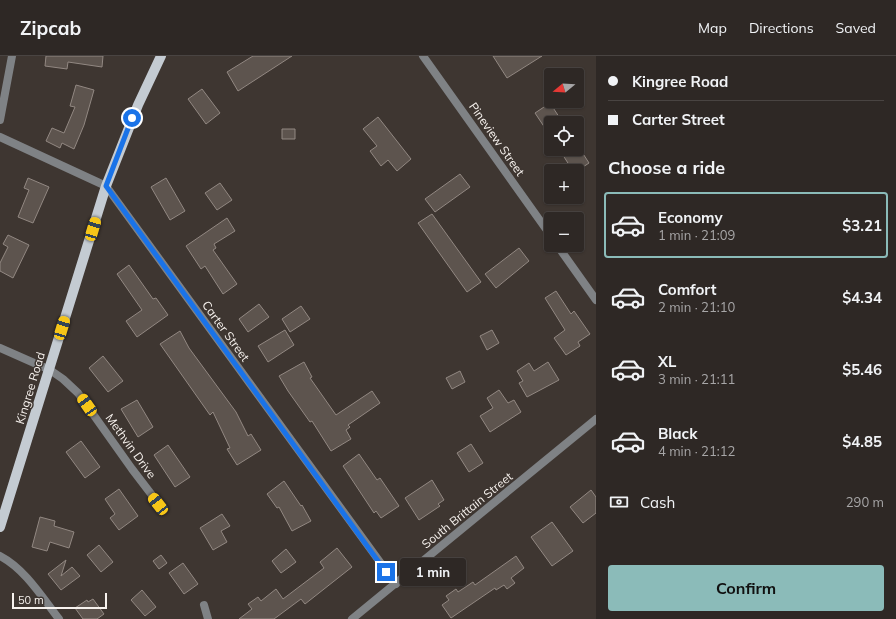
<!DOCTYPE html>
<html lang="en">
<head>
<meta charset="utf-8">
<style>
	:root { --surface:#2e2825; --page:#3a3432; --text:#f1f3f6; --muted:#a7a6a7; --line:#494442; --accent:#8bbbb9 }
	body { margin:0; font-family:Mulish,sans-serif; background:var(--page); color:var(--text); height:100vh; display:flex; flex-direction:column; font-size:15px; white-space:nowrap }
	* { box-sizing:border-box; margin:0 }
	p { font-size:13px; color:var(--muted) }
	.icon { flex:none; width:22px; height:22px; fill:none; stroke:currentColor; stroke-width:2; stroke-linecap:round; stroke-linejoin:round }
	.map { position:relative; flex:1; overflow:hidden }
	.panel { display:flex; flex-direction:column; background:var(--surface); width:300px }
	.panel>* { flex:none }
	.banner { display:grid; align-content:center; height:88px; padding:0 12px; background:var(--surface) }
	.needle { width:26px; rotate:252deg }
	.controls { position:absolute; left:544px; top:12px; display:grid; gap:8px }
	.controls a { display:grid; place-items:center; width:40px; height:40px; border-radius:4px; background:var(--surface); box-shadow:0 1px 3px #0004,0 0 0 1px var(--line); font-size:20px }
	.scale { position:absolute; left:12px; bottom:10px; width:95px; box-sizing:border-box; padding-left:4px; border:2px solid #f7f2ee; border-top:0; font-size:11px; line-height:14px; white-space:nowrap; color:#f7f2ee; -webkit-text-stroke:3px #3e3631; paint-order:stroke }
	.end { position:absolute; width:18px; height:18px; margin:-9px; border:5px solid #1a73e8; background:#fff; box-shadow:0 0 0 2px #fff }
	.from { border-radius:50% }
	.bubble { position:absolute; height:28px; border-radius:4px; background:var(--surface); box-shadow:0 1px 3px #0004,0 0 0 1px var(--line); font-size:13px; font-weight:700; line-height:28px; text-align:center }
	.car { position:absolute; width:12px; height:24px; margin:-12px -6px; border-radius:5px; box-shadow:0 0 3px 1px #0007; background:linear-gradient(#f5c518 24%,#345 0 40%,#f5c518 0 76%,#345 0 86%,#f5c518 0) }
	.banner b { display:flex; align-items:center; gap:14px; height:38px; font-size:15px }
	.banner b+b { border-top:1px solid var(--line) }
	.banner i { width:10px; height:10px; background:var(--text) }
	ul { padding:0; list-style:none }
	li { display:flex; align-items:center; gap:12px; height:66px; margin:0 8px 6px; padding:0 4px; border:2px solid transparent; border-radius:4px }
	li div { flex:1 }
	li b { display:block; font-size:15px }
	li em { font-style:normal; font-weight:700 }
	li.selected { border-color:var(--accent) }
	li>.icon { width:36px; height:36px; stroke-width:1.5 }
	h2 { padding:0 12px; font-size:18px; line-height:48px }
	.pay { display:flex; align-items:center; gap:10px; height:44px; padding:0 12px; font-size:15px }
	.pay p { margin-inline-start:auto }
	.action { display:flex; gap:8px; margin-top:auto; padding:8px 12px }
	.action a { flex:1; height:46px; border-radius:4px; background:var(--accent); color:#111; font-size:16px; font-weight:700; line-height:46px; text-align:center }
	header { display:flex; align-items:center; gap:24px; box-sizing:border-box; height:56px; padding:0 20px; background:var(--surface); border-bottom:1px solid var(--line) }
	header strong { font-size:19px }
	nav { display:flex; gap:22px; margin-inline-start:auto; font-size:14px }
	main { display:flex; flex:1; min-height:0 }
	.map>svg:first-child { display:block }
	.building { fill:#5d544e; stroke:#928882 }
	.lines { fill:none; stroke-linecap:round; stroke-linejoin:round }
	.street { stroke:#7f8285; stroke-width:8 }
	.primary { stroke:#c4cbd2; stroke-width:10 }
	.route { stroke:#1a73e8; stroke-width:5 }
	.labels { text-anchor:middle; dominant-baseline:central; stroke-width:3; stroke-linejoin:round; paint-order:stroke }
	.street-label { font-size:12px; fill:#f7f2ee; stroke:#3e3631 }
</style>
</head>
<body>
<header>
<strong>Zipcab</strong>
<nav><a>Map</a><a>Directions</a><a>Saved</a></nav>
</header>
<main>
<div class="map">
<svg width="596" height="563" viewBox="0 0 596 563">
	<rect width="100%" height="100%" fill="#3e3631"/>
	<!-- building -->
	<path class="building" d="M46 0H103L102 11 68 6 67 13 45 10Z
		M253 0H292L238 35 227 16Z
		M493 0H542L507 22Z
		M76 29 94 34 84 69 74 93 62 87 60 92 46 85 52 72 64 77 75 51 70 50Z
		M202 33 220 57 206 68 188 43Z
		M550 47 563 67H551V81L535 57Z
		M378 61 411 103 397 115 388 104 381 110 370 95 377 90 363 73Z
		M282 73H295V83H282Z
		M559 93H580L589 107 577 115H573Z
		M460 118 470 131 435 156 425 143Z
		M28 122 49 131 33 167 18 161 29 134 24 132Z
		M166 122 185 155 170 164 151 131Z
		M220 127 232 144 217 154 205 137Z
		M432 158 481 226 467 236 418 167Z
		M227 162 235 175 214 188 216 192 213 194 237 228 223 238 205 210 201 213 186 190Z
		M8 179 29 189 13 222 0 215V207L8 191 3 188Z
		M519 192 529 205 496 232 485 218Z
		M129 209 153 243 156 242 168 259 137 281 126 265 142 254 117 218Z
		M556 235 571 258 574 255 590 278 578 286 580 290 566 299 554 282 565 274 545 242Z
		M259 248 269 261 248 276 239 263Z
		M301 250 310 263 290 276 282 263Z
		M285 274 294 289 268 306 258 290Z
		M492 274 499 287 487 294 480 280Z
		M180 275 189 292 236 356 248 380 251 378 261 394 237 409 227 393 230 392 213 356 210 359 160 288Z
		M103 300 123 325 108 336 89 312Z
		M304 306 312 321 310 322 336 359 372 335 380 347 348 369 350 371 346 374 351 383 331 395 312 365 310 366 288 335 279 320Z
		M548 306 559 324 527 341 519 327 523 325 517 315 529 307 534 315Z
		M460 315 465 326 452 333 446 322Z
		M499 334 508 347 514 344 521 356 490 376 480 360 493 352 487 342Z
		M137 344 153 371 138 381 121 353Z
		M81 385 100 411 85 422 66 396Z
		M471 388 483 407 469 416 457 397Z
		M168 389 190 421 175 431 154 399Z
		M359 398 377 424 380 422 399 450 381 462 376 455 374 457 343 410Z
		M432 424 444 444 438 448 440 450 419 464 405 442Z
		M284 425 301 450 302 449 311 465 292 475 279 451 277 452 267 438Z
		M119 433 138 460 119 474 110 462 115 458 105 443Z
		M591 434 596 441V457L583 467 570 451Z
		M222 458 230 470 221 475 227 486 213 494 200 472Z
		M40 461 55 465 54 470 74 476 69 492 50 486 47 495 32 491Z
		M552 466 573 495 552 510 531 481Z
		M99 489 113 506 101 516 87 499Z
		M337 492 352 511 305 548 301 543 274 563H239L252 553 248 548 258 541 261 545 276 533 283 543 324 512 320 506Z
		M286 493 296 506 281 517 272 505Z
		M161 499 167 507 159 513 153 505Z
		M516 500 524 512 511 522 515 527 507 533 504 529 496 534 495 532 451 562 442 549 449 544 446 540 456 533 458 536 473 526 475 529Z
		M66 504 61 520 72 511 80 520 61 534 48 518Z
		M183 507 198 528 184 538 169 517Z
		M142 534 156 551 145 560 131 544Z
		M93 543 104 558 97 563H83L75 552 87 544 88 546Z"/>
	<g class="lines">
		<!-- street -->
		<path class="street" d="M423 0 551 180
			M0 64 12 0
			M0 81 106 130 396 528
			M557 189 596 244
			M0 292 50 314 63 323 78 337 132 413 158 447
			M0 500C25 513 42 541 59 563
			M204 549 208 563
			M352 563 596 363"/>
		<!-- primary -->
		<path class="primary" d="M0 471 106 130 138 49 161 0"/>
	</g>
	<g class="lines">
		<!-- route -->
		<path class="route" d="M132 62 106 130 386 516"/>
	</g>
	<g class="labels">
		<!-- street labels -->
		<g class="street-label">
			<text transform="translate(497 83) rotate(55)">Pineview Street</text>
			<text transform="translate(226 275) rotate(54)">Carter Street</text>
			<text transform="translate(30 332) rotate(-73)">Kingree Road</text>
			<text transform="translate(131 390) rotate(54)">Methvin Drive</text>
			<text transform="translate(467 454) rotate(-39)">South Brittain Street</text>
		</g>
	</g>
</svg>
<div class="controls">
<a><svg class="needle" viewBox="-14 -14 28 28"><path d="M0-13l5 13h-10z" fill="#e53935"/><path d="M0 13l5-13h-10z" fill="#a7a6a7"/></svg></a>
<a><svg class="icon" aria-label="locate" viewBox="0 0 24 24"><circle cx="12" cy="12" r="6"/><path d="M12 2v4M12 18v4M2 12h4M18 12h4"/></svg></a>
<a>+</a>
<a>−</a>
</div>
<div class="scale">50 m</div>
<i class="end from" style="left:132px;top:62px"></i>
<i class="end" style="left:386px;top:516px"></i>
<div class="bubble" style="left:400px;top:502px;width:66px">1 min</div>
<i class="car" style="left:93px;top:173px;rotate:17deg"></i>
<i class="car" style="left:62px;top:272px;rotate:17deg"></i>
<i class="car" style="left:87px;top:349px;rotate:325deg"></i>
<i class="car" style="left:158px;top:448px;rotate:322deg"></i>
</div>
<section class="panel">
<div class="banner">
<b><i class="from"></i>Kingree Road</b>
<b><i></i>Carter Street</b>
</div>
<h2>Choose a ride</h2>
<ul>
<li class="selected"><svg class="icon" aria-label="car" viewBox="0 0 24 24"><path d="M5 17H2v-5l4-1 3-4h7l3 4 3 1v5h-3M9 17h6M6 11h13"/><circle cx="7" cy="17" r="2"/><circle cx="17" cy="17" r="2"/></svg><div><b>Economy</b><p>1 min · 21:09</p></div><em>$3.21</em></li>
<li><svg class="icon" aria-label="car" viewBox="0 0 24 24"><path d="M5 17H2v-5l4-1 3-4h7l3 4 3 1v5h-3M9 17h6M6 11h13"/><circle cx="7" cy="17" r="2"/><circle cx="17" cy="17" r="2"/></svg><div><b>Comfort</b><p>2 min · 21:10</p></div><em>$4.34</em></li>
<li><svg class="icon" aria-label="car" viewBox="0 0 24 24"><path d="M5 17H2v-5l4-1 3-4h7l3 4 3 1v5h-3M9 17h6M6 11h13"/><circle cx="7" cy="17" r="2"/><circle cx="17" cy="17" r="2"/></svg><div><b>XL</b><p>3 min · 21:11</p></div><em>$5.46</em></li>
<li><svg class="icon" aria-label="car" viewBox="0 0 24 24"><path d="M5 17H2v-5l4-1 3-4h7l3 4 3 1v5h-3M9 17h6M6 11h13"/><circle cx="7" cy="17" r="2"/><circle cx="17" cy="17" r="2"/></svg><div><b>Black</b><p>4 min · 21:12</p></div><em>$4.85</em></li>
</ul>
<div class="pay"><svg class="icon" aria-label="cash" viewBox="0 0 24 24"><path d="M3 7h18v10H3z"/><circle cx="12" cy="12" r="2"/></svg>Cash<p>290 m</p></div>
<div class="action"><a>Confirm</a></div>
</section>
</main>
</body>
</html>
